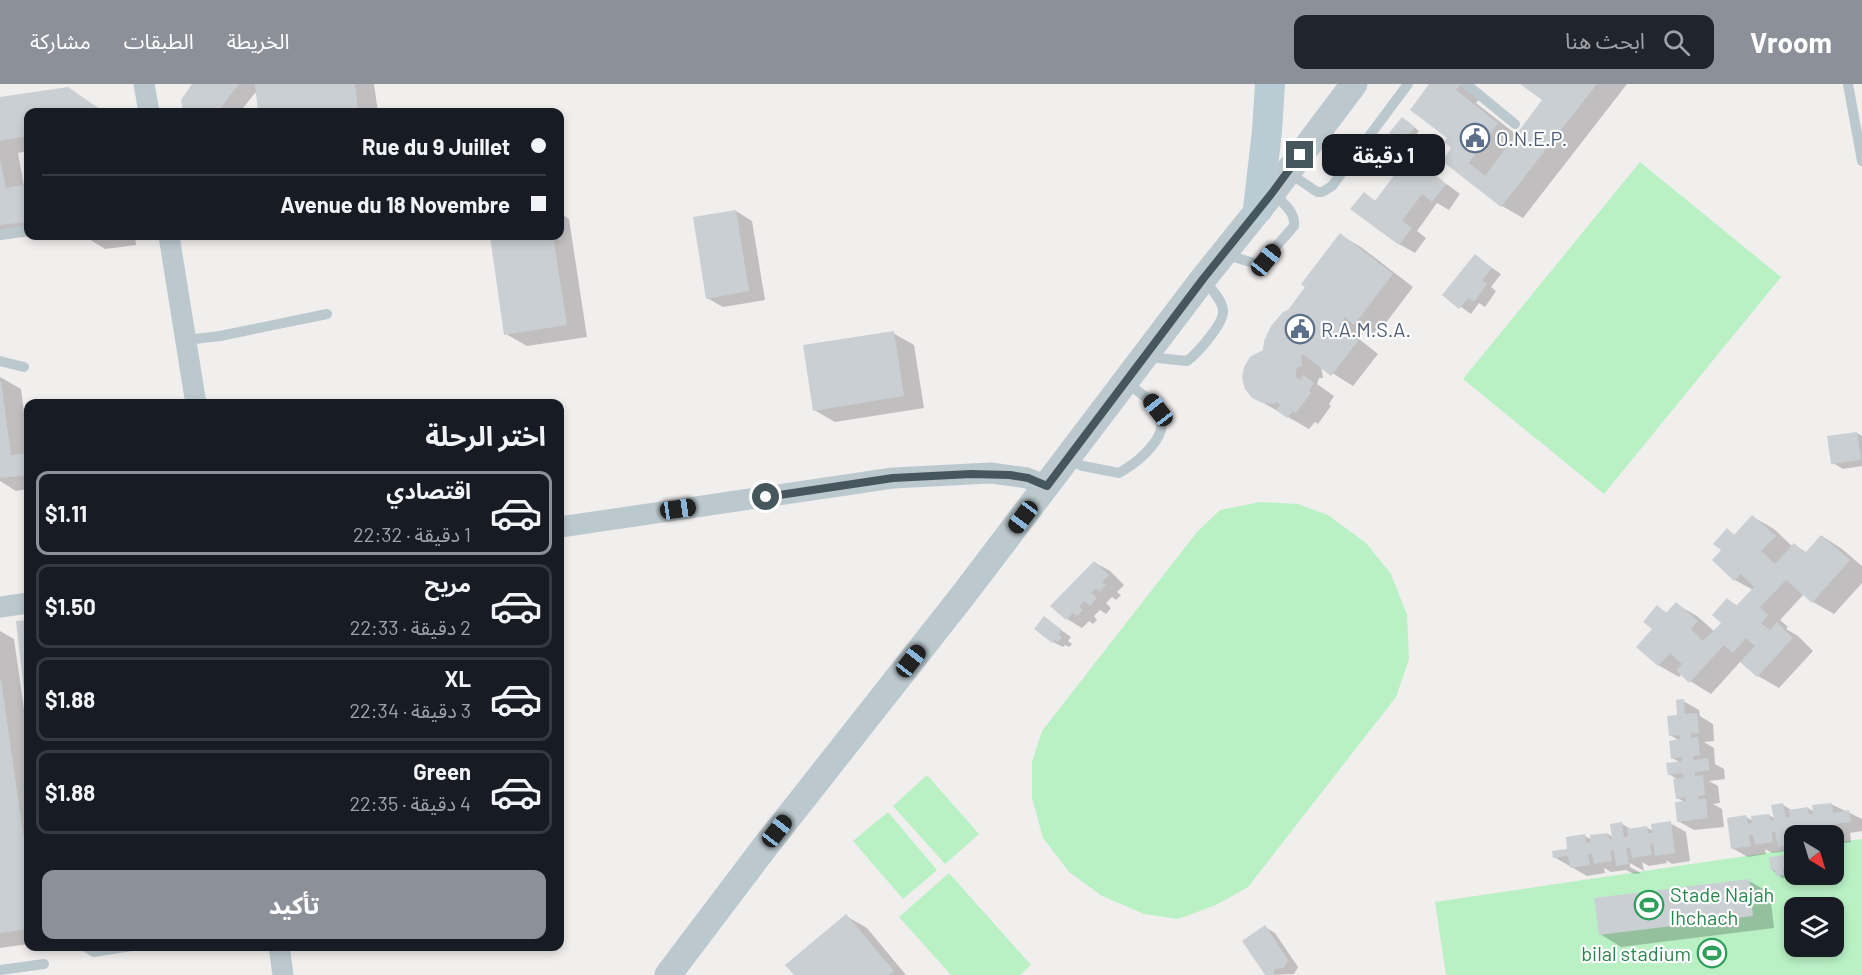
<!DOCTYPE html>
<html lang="ar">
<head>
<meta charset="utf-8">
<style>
	:root { --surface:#171b24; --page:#20242c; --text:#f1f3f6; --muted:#9ea1a6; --line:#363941; --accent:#8c9099 }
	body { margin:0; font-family:Barlow,"Noto Sans Arabic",sans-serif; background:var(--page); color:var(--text); direction:rtl; height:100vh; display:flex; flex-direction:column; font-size:22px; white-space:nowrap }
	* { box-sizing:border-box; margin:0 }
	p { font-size:20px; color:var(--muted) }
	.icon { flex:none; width:33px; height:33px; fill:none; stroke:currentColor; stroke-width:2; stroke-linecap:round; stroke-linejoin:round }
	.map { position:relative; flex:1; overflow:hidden; direction:ltr }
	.drawer { position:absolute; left:24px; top:315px; width:540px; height:552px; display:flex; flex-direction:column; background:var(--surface); border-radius:12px; box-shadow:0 3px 9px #0003; direction:rtl }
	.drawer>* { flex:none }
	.guide { position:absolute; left:24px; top:24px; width:540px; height:132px; border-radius:12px; box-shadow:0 3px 9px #0003; direction:rtl; display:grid; align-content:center; height:132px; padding:0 18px; background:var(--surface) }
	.needle { width:39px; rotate:142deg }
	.controls { position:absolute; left:1784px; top:741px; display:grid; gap:12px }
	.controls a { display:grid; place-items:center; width:60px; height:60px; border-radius:12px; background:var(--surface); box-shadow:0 3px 9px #0003; font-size:30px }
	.end { position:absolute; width:27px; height:27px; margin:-14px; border:8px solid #45565c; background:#fff; box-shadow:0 0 0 3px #fff }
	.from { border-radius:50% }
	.bubble { position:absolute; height:42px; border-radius:12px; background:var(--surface); box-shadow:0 3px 9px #0003; font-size:20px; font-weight:700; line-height:42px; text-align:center; direction:rtl }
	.car { position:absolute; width:18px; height:36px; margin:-18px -9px; border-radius:8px; box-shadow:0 0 4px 2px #0007; background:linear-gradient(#222 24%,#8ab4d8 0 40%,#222 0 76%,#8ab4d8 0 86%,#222 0) }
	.guide b { display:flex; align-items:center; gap:21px; height:57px; font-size:22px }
	.guide b+b { border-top:2px solid var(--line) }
	.guide i { width:15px; height:15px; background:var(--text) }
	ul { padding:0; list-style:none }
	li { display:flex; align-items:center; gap:18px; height:84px; margin:0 12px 9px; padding:0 6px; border:3px solid var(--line); border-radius:12px }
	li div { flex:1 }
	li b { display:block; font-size:22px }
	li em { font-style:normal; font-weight:700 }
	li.on { border-color:var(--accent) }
	li>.icon { width:54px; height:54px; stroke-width:1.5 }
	h2 { padding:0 18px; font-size:27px; line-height:72px }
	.action { display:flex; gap:12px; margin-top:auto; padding:12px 18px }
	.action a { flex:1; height:69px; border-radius:12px; background:var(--accent); color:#fff; font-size:24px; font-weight:700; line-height:69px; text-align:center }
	header { display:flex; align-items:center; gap:36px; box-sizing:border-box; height:84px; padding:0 30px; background:var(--accent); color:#fff }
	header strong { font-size:28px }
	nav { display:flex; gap:33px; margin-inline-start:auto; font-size:21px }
	.search { width:420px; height:54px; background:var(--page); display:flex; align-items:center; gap:15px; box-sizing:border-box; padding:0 21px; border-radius:12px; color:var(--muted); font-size:22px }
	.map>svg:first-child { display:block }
	.green { fill:#b9f1c5; fill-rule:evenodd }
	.shadow { fill:#0003 }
	.building { fill:#cacfd3 }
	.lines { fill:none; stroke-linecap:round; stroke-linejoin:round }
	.service { stroke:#bbc9ce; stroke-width:10 }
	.minor { stroke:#bbc9ce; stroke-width:21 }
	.tertiary { stroke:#bbc9ce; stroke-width:27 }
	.secondary { stroke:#bacbd3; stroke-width:30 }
	.route { stroke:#45565c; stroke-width:8 }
	.labels { text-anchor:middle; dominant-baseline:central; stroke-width:4.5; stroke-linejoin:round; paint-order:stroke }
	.service-label { font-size:20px; fill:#4e5e75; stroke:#fff; text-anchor:start }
	.leisure-label { font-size:20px; fill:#27864d; stroke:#fff; text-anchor:start }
</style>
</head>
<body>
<header>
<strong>Vroom</strong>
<div class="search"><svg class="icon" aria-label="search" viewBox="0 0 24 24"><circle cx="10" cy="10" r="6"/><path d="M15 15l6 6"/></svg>ابحث هنا</div>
<nav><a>الخريطة</a><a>الطبقات</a><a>مشاركة</a></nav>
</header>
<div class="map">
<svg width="1862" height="891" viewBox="0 0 1862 891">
	<rect width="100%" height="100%" fill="#f1eeee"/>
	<!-- green -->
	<path class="green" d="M1640 78 1781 193 1604 410 1463 295Z
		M1260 418 1298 420 1328 431 1366 459 1391 490 1407 531 1409 575 1396 613 1248 803 1216 821 1178 835 1144 830 1102 812 1069 788 1043 754 1032 714V678L1042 647 1197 448 1220 426Z
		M927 691 979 750 945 780 893 722Z
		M888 728 937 786 903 815 853 757Z
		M1862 755V891H1446L1435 818 1794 765V790H1833V759ZM1794 824H1833V862H1794Z
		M949 789 1031 881 1020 891H951L899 833Z"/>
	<!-- shadow -->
	<path class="shadow" d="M194 0H374L378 28H260L258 9H255L240 28H185L183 16Z
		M1431 0H1467L1482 11 1476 19 1517 51 1545 16 1523 0H1627L1523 134 1502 122 1444 76 1453 64Z
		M67 5 105 28H28V67L18 69 24 102 28 101V152H31L0 156V15Z
		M1407 37 1419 47 1408 60 1391 48Z
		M1399 67 1414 76 1460 110 1449 126 1437 119 1417 147 1426 154 1415 169 1399 160 1364 110 1376 117 1397 90Z
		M736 127 752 137 765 216 723 223 707 214Z
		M560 129 569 135 587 253 527 262 506 250 491 152H560Z
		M1340 151 1361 163 1413 203 1376 252 1365 246 1359 255 1378 270 1353 302 1321 282 1323 294H1319L1317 300 1334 312 1329 320 1331 322 1318 340 1315 338 1309 345 1253 313 1265 267 1289 227Z
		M84 152H135L136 161 105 165Z
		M1475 172 1501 190 1491 203 1496 207 1485 223 1479 219 1471 230 1444 211Z
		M893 249 914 261 924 324 835 338 814 326Z
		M0 293 21 305 28 359V405L16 407 0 397Z
		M1857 349 1862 352V382L1843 385 1833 379Z
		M1753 433 1774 445 1793 463 1795 461 1807 469 1822 452 1842 465 1862 482V499L1834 530 1813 518 1804 510 1780 536 1788 543 1786 545 1798 552 1813 567 1779 604 1758 592 1741 577 1711 610 1690 597 1682 590 1679 593 1658 581 1654 545 1657 523 1668 530 1676 520 1697 532 1714 547 1723 538 1727 516 1738 522 1753 506 1735 496 1723 466 1727 446 1736 452Z
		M1094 478 1110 487 1124 501 1117 508 1121 511 1116 516 1112 513 1106 519 1111 524 1106 530 1100 526 1094 532 1097 536 1093 540 1089 537 1082 544 1067 535Z
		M1044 534 1071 553 1068 557 1072 560 1069 563 1065 561 1063 563 1053 558Z
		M28 537V624L17 538Z
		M0 547 14 555 28 653V860L0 864Z
		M1683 617 1699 626 1700 632 1713 640 1714 657 1704 658 1714 664 1715 680 1724 685 1725 695 1709 697 1718 702 1720 719 1713 720 1722 725 1724 743 1694 746 1678 737 1685 718 1677 714 1678 696 1669 690 1681 679 1672 674 1680 657 1670 651Z
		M1831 720 1862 735V747L1850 749 1851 758 1833 761V752H1794V771L1787 767 1772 769 1765 765 1766 770 1748 773 1732 764 1746 733 1753 737 1769 731 1775 735 1783 721 1793 727 1808 724 1814 728Z
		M1670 739 1686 748 1690 777 1672 780 1666 776 1667 779 1649 782 1642 778 1644 787 1630 779V783L1641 789 1634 790 1626 786 1611 788 1604 784 1605 789 1587 792 1554 773 1569 767 1585 752 1592 756 1608 750 1614 754 1622 740 1632 746 1646 743 1653 747Z
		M1787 772 1792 775 1793 787H1787L1788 793 1782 794 1772 786Z
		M1749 797 1770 809 1774 844 1621 863 1600 850Z
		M846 832 867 844 906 891H796Z
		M1265 843 1275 849 1298 883 1294 890 1267 891Z"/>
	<!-- building -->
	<path class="building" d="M192 0H239L219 26V28H183L181 16Z
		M255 0H355L358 28H258Z
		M1429 0H1461L1456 6 1498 39 1469 79 1485 92 1542 16 1520 0H1597L1501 123 1442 77 1451 64 1444 58 1447 54 1410 26Z
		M68 3 104 28H28V52L0 57V13Z
		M1402 33 1415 43 1402 59 1389 49Z
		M1398 65 1446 100 1432 118 1422 110 1402 137 1412 144 1399 161 1350 125 1364 108 1375 117 1395 90 1385 82Z
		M0 75 6 104 28 100V138L0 141Z
		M736 126 749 207 706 215 693 133Z
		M1340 149 1393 190 1354 241 1345 233 1339 241 1358 257 1331 292 1304 271H1301L1302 282 1298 283 1296 286V293L1300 296 1303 291 1314 299 1309 307 1311 309 1296 329 1293 327 1287 334 1276 326 1280 321 1277 318 1273 320 1262 319 1252 314 1245 305 1242 294 1244 283 1250 273 1263 266 1264 257 1271 242 1283 228 1288 226 1305 203 1301 200Z
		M490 152H553L567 241 504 251Z
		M1475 170 1492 184 1482 196 1487 200 1474 218 1468 214 1459 225 1442 211Z
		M894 247 904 312 813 327 803 261Z
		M1 297 11 371 28 369V391L0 394V298Z
		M1857 348 1861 376 1831 380 1827 352Z
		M1752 431 1776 452 1761 467 1775 480 1794 459 1805 469 1821 451 1850 476 1812 519 1786 496 1760 523 1768 531 1761 539 1770 546 1777 538 1793 554 1757 593 1740 578 1755 562 1746 554 1733 569 1724 561 1689 599 1676 586 1682 580 1670 569 1658 582 1636 563 1652 545 1643 538 1657 521 1666 529 1676 518 1698 537 1691 545 1703 557 1721 539 1712 531 1727 514 1736 522 1754 503 1741 490 1734 497 1712 476 1721 466 1713 460 1727 444 1734 451Z
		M1094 477 1109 491 1102 498 1106 501 1100 508 1096 505 1091 509 1097 514 1090 522 1084 517 1079 523 1083 526 1077 532 1073 529 1066 536 1050 522Z
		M1044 532 1062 546 1059 550 1062 553 1058 558 1055 556 1052 559 1034 545Z
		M28 536V623L26 624 16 537Z
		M0 595H1L28 784V845L0 849Z
		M1684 615 1685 630 1697 629 1699 649 1691 650V654L1698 653 1700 671 1693 672 1694 676 1708 674 1710 686 1695 688V692L1703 691 1705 711 1698 712V715H1706L1708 734 1677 738 1675 718 1686 717V713L1676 715 1673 695 1684 694 1683 689 1668 691 1666 679 1682 677V673L1671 675 1669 657 1680 655 1679 651 1669 652 1667 632 1677 631 1676 616Z
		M1783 719 1786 734 1790 733 1788 726 1808 723 1809 730H1813L1812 721 1832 719 1833 729 1849 726 1851 738 1835 740 1836 750 1825 752H1816L1815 741 1811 742 1813 752H1793L1791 745 1787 746 1790 761 1778 763 1775 747 1772 748 1773 758 1755 761 1753 751H1749L1751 762 1731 765 1727 734 1746 731 1748 740 1752 739 1751 732 1769 730 1770 736H1774L1771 721Z
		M1671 737 1675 769 1655 772 1653 760 1650 761 1652 771 1632 774 1630 764H1626L1629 780 1616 782 1614 766 1610 767 1612 777 1594 780 1592 770H1588L1590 781 1570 784 1568 772 1553 774 1552 767 1567 765 1566 753 1585 750 1586 759 1591 758 1590 751 1608 749 1609 755H1612L1610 740 1622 738 1624 753 1628 752 1627 745 1647 742 1648 749H1652L1651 740Z
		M1787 771 1789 784 1783 785 1784 791 1776 792 1775 786 1771 787 1769 773Z
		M1749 795 1753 832 1599 851 1594 814Z
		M846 830 894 887 889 891H794L785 881Z
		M1265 841 1288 876 1284 884 1275 885 1273 891H1265L1242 857Z"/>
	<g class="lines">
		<!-- service -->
		<path class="service" d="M1466 0 1515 40
			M1848 0 1862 77
			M1288 88 1317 108H1322L1332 102 1408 0
			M0 151 28 146
			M1224 170 1260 181 1294 142C1296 128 1282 118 1273 109
			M186 256 220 252 327 230
			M1148 273 1187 277C1197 270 1224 239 1223 227 1223 216 1210 204 1203 195
			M0 277 24 283
			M1067 376 1083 382 1119 389C1134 380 1145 372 1155 358 1175 329 1147 314 1126 299
			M85 862 94 868 131 862
			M0 886 44 880"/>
		<!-- minor -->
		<path class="minor" d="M144 0 149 28
			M169 152 196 320
			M560 443 893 394 991 389 1027 394 1047 402
			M0 523 28 519
			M279 862 283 891"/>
		<!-- tertiary -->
		<path class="tertiary" d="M668 891 764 764 964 510 1203 195 1272 109 1354 0"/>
		<!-- secondary -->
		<path class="secondary" d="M1258 125 1267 47 1270 0"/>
	</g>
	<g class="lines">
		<!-- route -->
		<path class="route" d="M766 413 893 394 971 390 1010 391 1028 394 1047 402 1203 195 1272 109 1300 71"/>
	</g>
	<!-- icons -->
	<defs>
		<g id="civic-ring" transform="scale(1.5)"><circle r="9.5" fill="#fff" stroke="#5c6f8a" stroke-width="1.5"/><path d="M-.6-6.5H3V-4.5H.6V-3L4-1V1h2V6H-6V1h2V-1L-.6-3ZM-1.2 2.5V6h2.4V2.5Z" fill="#5c6f8a"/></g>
		<g id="stadium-ring" transform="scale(1.5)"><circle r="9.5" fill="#fff" stroke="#2e9e5b" stroke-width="1.5"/><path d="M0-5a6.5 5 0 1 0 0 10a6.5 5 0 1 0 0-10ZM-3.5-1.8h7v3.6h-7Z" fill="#2e9e5b"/></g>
	</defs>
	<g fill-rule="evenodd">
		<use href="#civic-ring" x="1475" y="54"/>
		<use href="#civic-ring" x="1300" y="245"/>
		<use href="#stadium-ring" x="1649" y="821"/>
		<use href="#stadium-ring" x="1712" y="869"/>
	</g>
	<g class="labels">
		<!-- service labels -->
		<g class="service-label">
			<text x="1496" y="54">O.N.E.P.</text>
			<text x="1321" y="245">R.A.M.S.A.</text>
		</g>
		<!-- leisure labels -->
		<g class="leisure-label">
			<text x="1670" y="810">Stade Najah<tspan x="1670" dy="23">Ihchach</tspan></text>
			<text x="1691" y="869" text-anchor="end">bilal stadium</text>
		</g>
	</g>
</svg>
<div class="controls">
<a><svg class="needle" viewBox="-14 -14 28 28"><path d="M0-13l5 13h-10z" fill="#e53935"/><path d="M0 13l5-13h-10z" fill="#9ea1a6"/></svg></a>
<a><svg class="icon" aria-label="layers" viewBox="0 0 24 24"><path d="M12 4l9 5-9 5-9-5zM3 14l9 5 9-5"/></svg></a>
</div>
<i class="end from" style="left:766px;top:413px"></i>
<i class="end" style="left:1300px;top:71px"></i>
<div class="bubble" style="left:1322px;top:50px;width:123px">1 دقيقة</div>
<i class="car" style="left:1266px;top:176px;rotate:39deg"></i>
<i class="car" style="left:1158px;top:326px;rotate:322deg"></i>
<i class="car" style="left:678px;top:425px;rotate:82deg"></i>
<i class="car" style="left:1023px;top:433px;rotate:217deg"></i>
<i class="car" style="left:911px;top:577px;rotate:38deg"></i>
<i class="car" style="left:777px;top:747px;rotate:38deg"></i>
<div class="guide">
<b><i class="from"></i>Rue du 9 Juillet</b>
<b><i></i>Avenue du 18 Novembre</b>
</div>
<section class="drawer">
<h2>اختر الرحلة</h2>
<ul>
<li class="on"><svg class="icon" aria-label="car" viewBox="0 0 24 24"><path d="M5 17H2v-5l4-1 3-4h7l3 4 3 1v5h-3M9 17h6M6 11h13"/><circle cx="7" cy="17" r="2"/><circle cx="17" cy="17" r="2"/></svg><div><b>اقتصادي</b><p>1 دقيقة · 22:32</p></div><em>$1.11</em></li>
<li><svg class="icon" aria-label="car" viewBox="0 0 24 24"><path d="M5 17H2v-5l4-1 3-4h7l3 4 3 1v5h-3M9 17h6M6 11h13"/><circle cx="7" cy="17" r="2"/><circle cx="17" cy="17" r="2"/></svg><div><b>مريح</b><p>2 دقيقة · 22:33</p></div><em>$1.50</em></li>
<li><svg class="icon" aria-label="car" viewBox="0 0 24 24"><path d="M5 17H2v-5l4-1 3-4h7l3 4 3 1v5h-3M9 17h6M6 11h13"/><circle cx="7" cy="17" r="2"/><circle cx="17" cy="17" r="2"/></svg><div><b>XL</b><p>3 دقيقة · 22:34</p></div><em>$1.88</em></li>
<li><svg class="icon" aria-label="car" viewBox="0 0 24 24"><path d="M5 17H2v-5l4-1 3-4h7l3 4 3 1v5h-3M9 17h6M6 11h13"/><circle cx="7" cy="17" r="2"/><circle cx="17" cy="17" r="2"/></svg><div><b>Green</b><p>4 دقيقة · 22:35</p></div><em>$1.88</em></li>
</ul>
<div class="action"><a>تأكيد</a></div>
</section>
</div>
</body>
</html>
